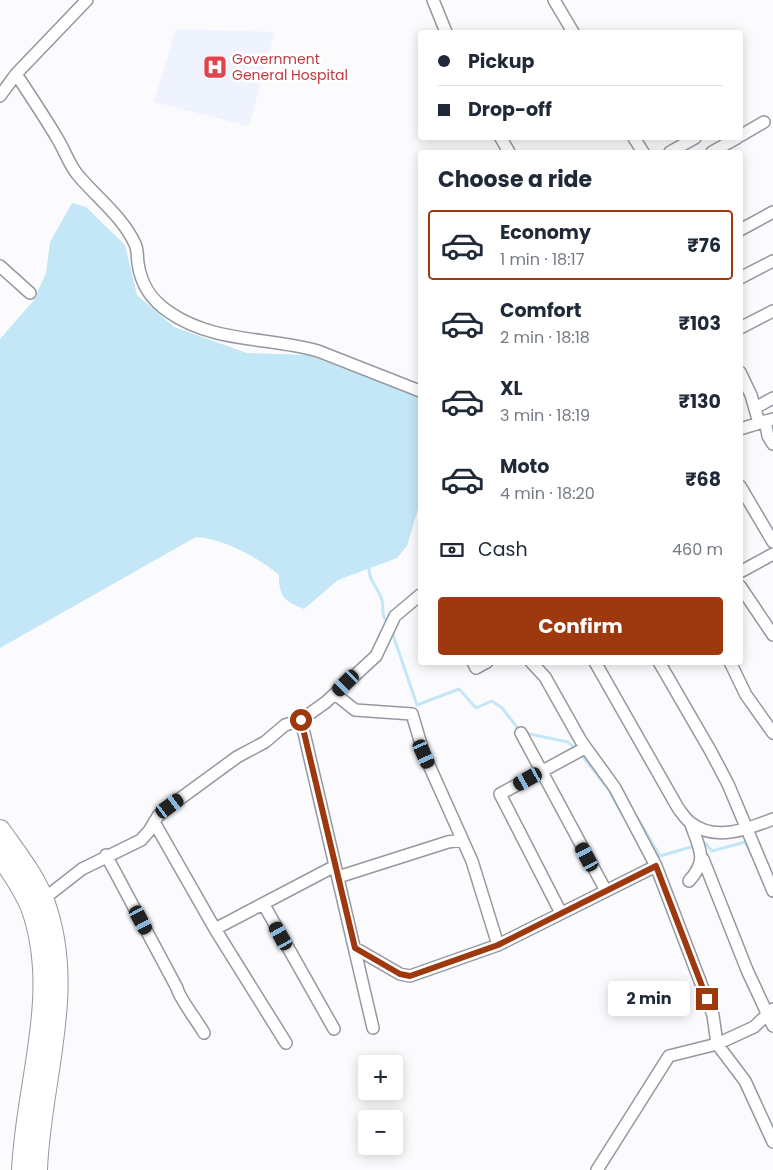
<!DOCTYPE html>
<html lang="en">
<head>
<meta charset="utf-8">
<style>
	:root { --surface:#fff; --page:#f2f2f3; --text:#1f2937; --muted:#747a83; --line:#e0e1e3; --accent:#9e380f }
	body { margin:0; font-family:Poppins,sans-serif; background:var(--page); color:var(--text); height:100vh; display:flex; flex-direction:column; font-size:19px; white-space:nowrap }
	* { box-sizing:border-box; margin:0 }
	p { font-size:16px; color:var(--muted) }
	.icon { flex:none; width:28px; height:28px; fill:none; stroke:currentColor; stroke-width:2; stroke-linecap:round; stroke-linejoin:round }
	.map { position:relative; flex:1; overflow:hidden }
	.sheet { position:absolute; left:418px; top:150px; width:325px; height:515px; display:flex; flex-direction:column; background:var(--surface); border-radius:5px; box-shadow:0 2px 12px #0003 }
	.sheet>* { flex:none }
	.top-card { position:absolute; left:418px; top:30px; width:325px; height:110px; border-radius:5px; box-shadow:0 2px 12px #0003; display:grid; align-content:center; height:110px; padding:0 20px; background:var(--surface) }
	.controls { position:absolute; left:358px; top:1055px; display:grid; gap:10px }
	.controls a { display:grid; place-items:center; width:45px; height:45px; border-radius:5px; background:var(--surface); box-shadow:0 2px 12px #0003; font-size:25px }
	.end { position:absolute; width:22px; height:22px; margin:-11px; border:6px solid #9e380f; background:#fff; box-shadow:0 0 0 2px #fff }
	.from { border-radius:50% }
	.bubble { position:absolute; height:35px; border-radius:5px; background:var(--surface); box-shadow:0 2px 12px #0003; font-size:16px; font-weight:700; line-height:35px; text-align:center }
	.car { position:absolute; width:15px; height:30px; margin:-15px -8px; border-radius:6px; box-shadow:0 0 4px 1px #0007; background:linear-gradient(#222 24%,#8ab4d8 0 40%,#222 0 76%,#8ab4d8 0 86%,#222 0) }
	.top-card b { display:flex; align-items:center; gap:18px; height:48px; font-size:19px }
	.top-card b+b { border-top:1px solid var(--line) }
	.top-card i { width:12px; height:12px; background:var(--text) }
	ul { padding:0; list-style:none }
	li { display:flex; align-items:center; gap:15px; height:70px; margin:0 10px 8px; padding:0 10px; border:2px solid transparent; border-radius:5px }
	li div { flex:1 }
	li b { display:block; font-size:19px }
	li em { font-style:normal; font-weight:700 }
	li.selected { border-color:var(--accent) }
	li>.icon { width:45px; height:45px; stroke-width:1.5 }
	h2 { padding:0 20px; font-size:22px; line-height:60px }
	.pay { display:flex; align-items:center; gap:12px; height:55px; padding:0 20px; font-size:19px }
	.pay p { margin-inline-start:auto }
	.action { display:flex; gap:10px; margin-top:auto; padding:10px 20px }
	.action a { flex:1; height:58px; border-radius:5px; background:var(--accent); color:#fff; font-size:20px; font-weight:700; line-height:58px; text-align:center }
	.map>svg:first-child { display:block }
	.built { fill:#eef3fd }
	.water { fill:#c3e7f7 }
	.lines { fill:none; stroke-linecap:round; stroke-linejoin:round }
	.stream { stroke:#c3e7f7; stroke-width:3 }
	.street-casing { stroke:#9498a0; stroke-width:14 }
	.highway-casing { stroke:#9498a0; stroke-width:22 }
	.street { stroke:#fff; stroke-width:11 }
	.highway { stroke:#fff; stroke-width:20 }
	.route { stroke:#9e380f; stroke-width:6 }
	.labels { text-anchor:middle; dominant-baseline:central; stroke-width:5; stroke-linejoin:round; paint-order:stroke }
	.health-label { font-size:14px; fill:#be3a42; stroke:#fff; text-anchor:start }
</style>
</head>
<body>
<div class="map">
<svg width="773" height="1170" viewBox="0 0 773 1170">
	<rect width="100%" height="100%" fill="#fbfbfd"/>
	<!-- built -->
	<path class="built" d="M176 29 275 32 249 126 154 102Z"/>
	<!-- water -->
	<path class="water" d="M72 203 86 207 125 245 137 295 174 327 247 353 308 355 420 398V502L407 546 397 558 338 580 304 609C284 601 279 597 279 575 258 557 224 539 196 537L0 648V339L34 300 46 273 50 242Z"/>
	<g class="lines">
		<!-- stream -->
		<path class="stream" d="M369 567C368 580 378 587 382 600 384 606 381 613 385 619
			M392 632 417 705 459 689 476 708 492 701 502 708 520 731
			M525 733 568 742 577 750
			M584 758 609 790 623 816
			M637 817 660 856 691 847
			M705 843 712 851 745 842 752 855"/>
		<!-- street casing -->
		<g class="street-casing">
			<path id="street" d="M433 0 446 32
				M554 0 573 32
				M16 74C30 95 44 116 57 138 64 149 69 164 77 174 96 197 123 217 135 244 138 250 137 257 138 263 141 285 151 300 169 312 213 343 269 337 318 351L420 391
				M0 96 16 74 87 0
				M740 136 764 122
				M501 138 509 152
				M634 138 643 152
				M670 152 695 138
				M712 152 737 138
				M740 230 773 212
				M0 266 30 293
				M740 278 773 261
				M740 328 773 311
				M740 372 751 395 759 423
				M755 408 773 398
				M765 421 768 436 773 444
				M740 429 773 419
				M740 486 773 542
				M740 572 773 554
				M740 586 773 635
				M473 662 476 668 487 662
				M531 662 545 677 581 741 615 788 656 866 713 1015 717 1044 745 1081 773 1142
				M595 662 678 808C682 813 686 820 691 823 715 842 748 829 773 819
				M659 662 710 750 728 784 773 891
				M730 662 746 695 773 733
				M335 694 355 710 412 714 424 754 472 861 498 945
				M301 720 373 1028
				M521 733 606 891
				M154 822 215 929 286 1043
				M106 855 177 988C179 998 198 1022 204 1033
				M703 859 747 970 773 1026
				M338 877 448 842 462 840
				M689 881C709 859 699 849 691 824
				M41 901 82 869 141 840 149 831 158 816 170 806 237 757 265 742 285 725 301 720 326 702 376 656 395 616 420 595
				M264 905 334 1029
				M561 913 500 794 585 748
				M215 929 335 866
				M355 948 400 974 410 976 498 945 656 866
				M597 1170 669 1056 717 1044 754 1027 773 1009"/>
		</g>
		<!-- highway casing -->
		<g class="highway-casing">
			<path id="highway" d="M0 830C16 853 34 875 44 901 77 990 40 1080 37 1170
				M0 855C12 872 23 888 31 907 62 993 26 1082 22 1170"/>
		</g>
		<!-- street -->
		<use href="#street" class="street"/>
		<!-- highway -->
		<use href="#highway" class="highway"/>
	</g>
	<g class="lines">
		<!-- route -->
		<path class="route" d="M301 720 355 948 400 974 410 976 498 945 656 866 707 999"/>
	</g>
	<!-- icons -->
	<defs>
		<g id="hospital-square" transform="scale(1.25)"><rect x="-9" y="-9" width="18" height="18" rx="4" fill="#e0444e" stroke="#fff"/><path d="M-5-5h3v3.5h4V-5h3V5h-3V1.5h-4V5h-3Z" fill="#fff"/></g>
	</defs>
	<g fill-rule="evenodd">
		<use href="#hospital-square" x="215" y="67"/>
	</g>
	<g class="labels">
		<!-- health labels -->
		<g class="health-label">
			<text x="232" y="59">Government<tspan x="232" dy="16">General Hospital</tspan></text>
		</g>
	</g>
</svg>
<div class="controls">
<a>+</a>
<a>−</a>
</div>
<i class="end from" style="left:301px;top:720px"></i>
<i class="end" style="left:707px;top:999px"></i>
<div class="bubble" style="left:608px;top:981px;width:82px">2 min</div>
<i class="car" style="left:346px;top:683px;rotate:225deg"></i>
<i class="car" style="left:424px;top:754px;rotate:156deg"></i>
<i class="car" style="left:528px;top:779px;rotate:241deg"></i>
<i class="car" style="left:170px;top:806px;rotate:54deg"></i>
<i class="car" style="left:587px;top:857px;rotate:332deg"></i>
<i class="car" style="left:141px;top:920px;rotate:152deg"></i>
<i class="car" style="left:281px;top:936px;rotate:331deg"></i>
<div class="top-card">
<b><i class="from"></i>Pickup</b>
<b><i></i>Drop-off</b>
</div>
<section class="sheet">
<h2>Choose a ride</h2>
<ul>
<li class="selected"><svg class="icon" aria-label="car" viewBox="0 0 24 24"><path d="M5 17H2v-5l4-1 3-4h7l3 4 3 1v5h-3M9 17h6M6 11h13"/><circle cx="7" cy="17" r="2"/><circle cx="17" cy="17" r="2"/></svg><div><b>Economy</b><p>1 min · 18:17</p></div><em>₹76</em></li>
<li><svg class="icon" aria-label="car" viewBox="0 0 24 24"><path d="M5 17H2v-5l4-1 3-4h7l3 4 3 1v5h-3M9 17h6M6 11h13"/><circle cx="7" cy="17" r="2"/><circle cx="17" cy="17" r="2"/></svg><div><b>Comfort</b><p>2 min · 18:18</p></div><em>₹103</em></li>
<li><svg class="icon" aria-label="car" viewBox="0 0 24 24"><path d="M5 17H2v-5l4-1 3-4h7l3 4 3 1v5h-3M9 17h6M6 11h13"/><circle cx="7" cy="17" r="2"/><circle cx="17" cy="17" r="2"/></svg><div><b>XL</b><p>3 min · 18:19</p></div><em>₹130</em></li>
<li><svg class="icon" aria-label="car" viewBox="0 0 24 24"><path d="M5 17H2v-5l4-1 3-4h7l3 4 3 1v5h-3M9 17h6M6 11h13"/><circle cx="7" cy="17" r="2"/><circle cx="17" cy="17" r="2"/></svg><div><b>Moto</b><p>4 min · 18:20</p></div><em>₹68</em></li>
</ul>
<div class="pay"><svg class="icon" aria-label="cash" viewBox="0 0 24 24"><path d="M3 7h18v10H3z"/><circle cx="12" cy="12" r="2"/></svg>Cash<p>460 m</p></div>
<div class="action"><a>Confirm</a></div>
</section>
</div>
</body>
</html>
